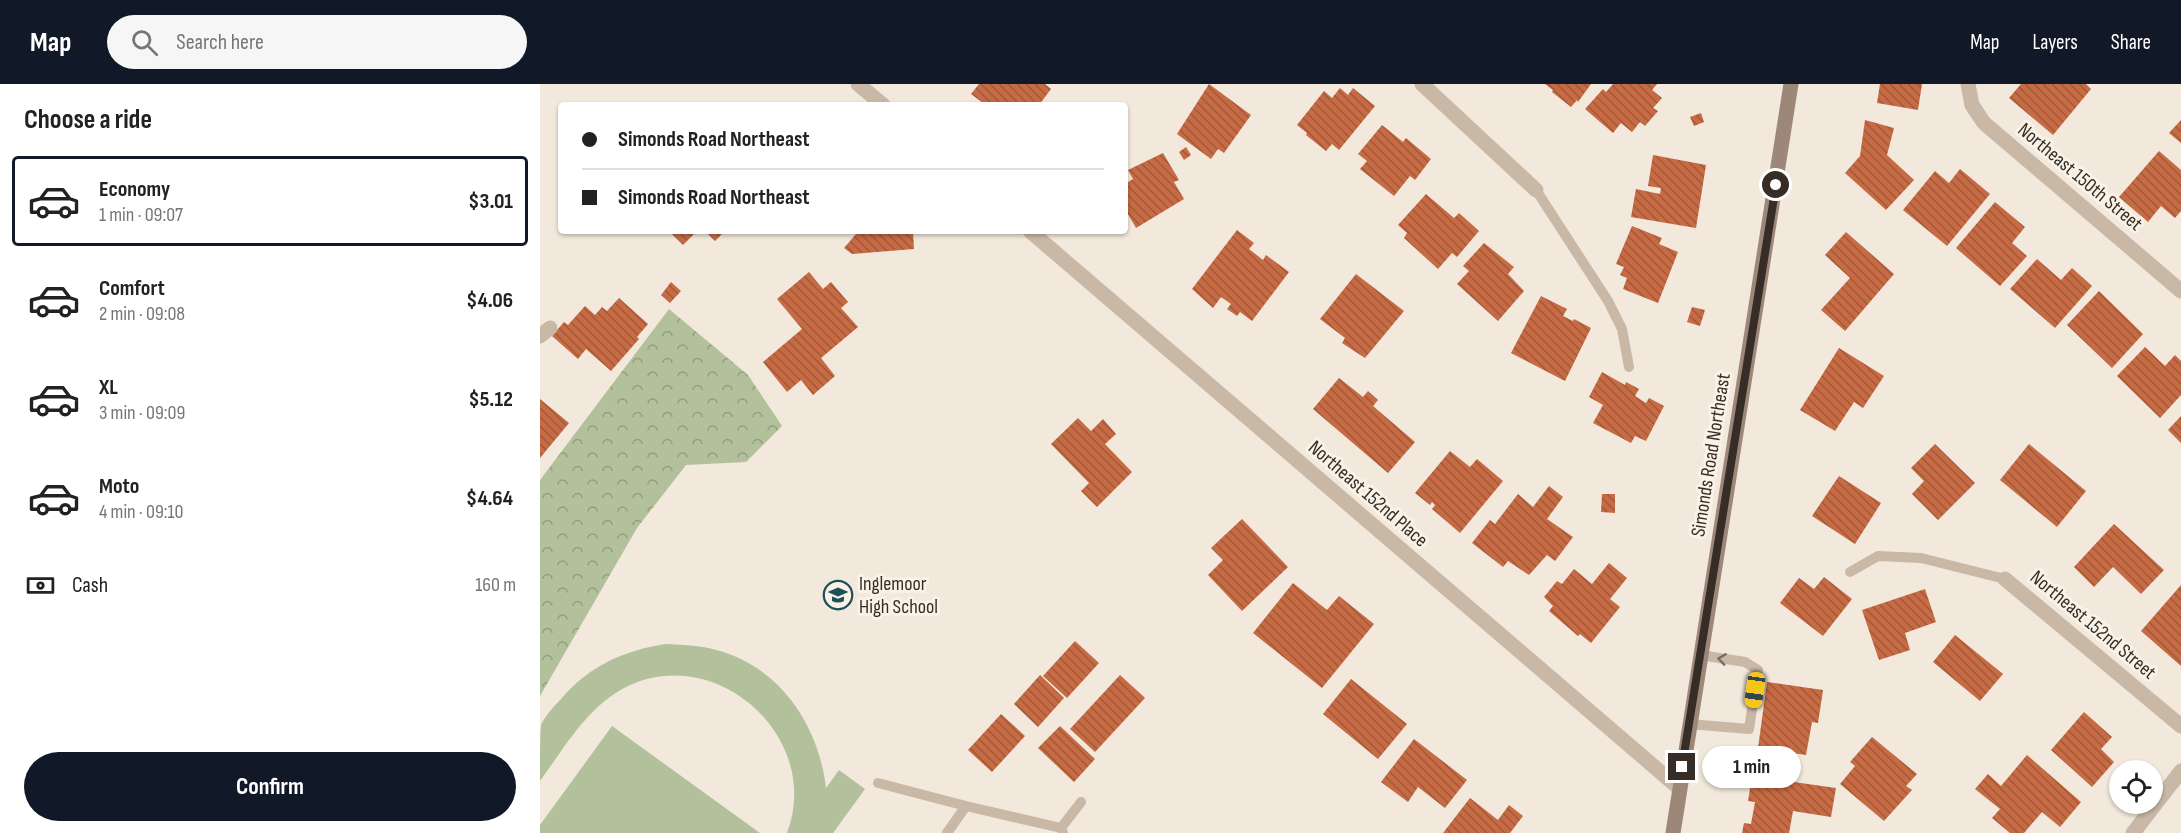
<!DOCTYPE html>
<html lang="en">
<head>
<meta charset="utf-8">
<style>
	:root { --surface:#fff; --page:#f6f6f6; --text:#222; --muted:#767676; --line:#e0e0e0; --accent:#111827 }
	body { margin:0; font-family:"Sofia Sans Condensed",sans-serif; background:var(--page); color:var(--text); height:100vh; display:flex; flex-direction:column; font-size:22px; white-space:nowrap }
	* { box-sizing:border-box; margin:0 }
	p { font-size:20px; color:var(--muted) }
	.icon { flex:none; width:33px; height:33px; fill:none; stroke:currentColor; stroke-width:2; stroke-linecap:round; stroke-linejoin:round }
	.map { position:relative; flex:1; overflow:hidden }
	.panel { display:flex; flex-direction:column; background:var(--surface); width:540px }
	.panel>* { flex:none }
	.top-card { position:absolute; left:18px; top:18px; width:570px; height:132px; border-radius:6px; box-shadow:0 2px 4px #0004; display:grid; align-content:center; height:132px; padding:0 24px; background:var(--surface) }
	.tools { position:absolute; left:1569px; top:676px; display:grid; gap:12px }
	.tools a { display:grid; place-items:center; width:54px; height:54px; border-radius:50%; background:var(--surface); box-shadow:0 2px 4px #0004; font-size:30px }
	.end { position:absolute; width:27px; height:27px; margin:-14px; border:8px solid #362d27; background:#fff; box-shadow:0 0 0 3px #fff }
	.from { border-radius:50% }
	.bubble { position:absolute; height:42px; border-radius:21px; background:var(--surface); box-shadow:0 2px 4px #0004; font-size:20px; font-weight:700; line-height:42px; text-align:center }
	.car { position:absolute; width:18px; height:36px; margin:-18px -9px; border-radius:8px; box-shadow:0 0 4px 2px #0007; background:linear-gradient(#f5c518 24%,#345 0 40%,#f5c518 0 76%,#345 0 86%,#f5c518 0) }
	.top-card b { display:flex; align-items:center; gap:21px; height:57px; font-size:22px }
	.top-card b+b { border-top:2px solid var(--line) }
	.top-card i { width:15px; height:15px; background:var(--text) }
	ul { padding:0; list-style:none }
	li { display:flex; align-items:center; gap:18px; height:90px; margin:0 12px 9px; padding:0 12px; border:3px solid transparent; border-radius:6px }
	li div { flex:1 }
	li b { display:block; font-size:22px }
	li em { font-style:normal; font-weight:700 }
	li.on { border-color:var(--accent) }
	li>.icon { width:54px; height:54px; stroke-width:1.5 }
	h2 { padding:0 24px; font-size:27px; line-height:72px }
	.pay { display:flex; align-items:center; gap:15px; height:66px; padding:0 24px; font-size:22px }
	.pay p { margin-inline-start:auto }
	.button { display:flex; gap:12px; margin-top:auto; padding:12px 24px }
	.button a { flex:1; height:69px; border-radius:36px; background:var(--accent); color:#fff; font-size:24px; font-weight:700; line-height:69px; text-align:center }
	header { display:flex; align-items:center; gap:36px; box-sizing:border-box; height:84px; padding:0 30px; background:var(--accent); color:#fff }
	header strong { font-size:28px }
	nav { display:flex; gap:33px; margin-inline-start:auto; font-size:21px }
	.search { width:420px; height:54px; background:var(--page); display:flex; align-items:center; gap:15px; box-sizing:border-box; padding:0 21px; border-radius:33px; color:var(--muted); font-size:22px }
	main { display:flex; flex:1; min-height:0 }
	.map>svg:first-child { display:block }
	.grass { fill:#b2c19b }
	.forest { fill:url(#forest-crowns) }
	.building { fill:url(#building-back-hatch) }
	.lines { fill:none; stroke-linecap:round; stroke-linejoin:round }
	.lane { stroke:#cab8a6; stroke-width:10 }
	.street { stroke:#cab8a6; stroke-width:15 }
	.secondary { stroke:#9d8778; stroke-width:15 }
	.oneway { stroke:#796c60 }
	.route { stroke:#362d27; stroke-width:8 }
	.labels { text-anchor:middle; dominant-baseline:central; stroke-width:6; stroke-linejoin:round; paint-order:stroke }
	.street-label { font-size:20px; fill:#362d27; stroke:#f9f2e7 }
	.poi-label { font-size:20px; fill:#362d27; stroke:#f9f2e7; text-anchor:start }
</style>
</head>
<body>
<header>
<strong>Map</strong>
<div class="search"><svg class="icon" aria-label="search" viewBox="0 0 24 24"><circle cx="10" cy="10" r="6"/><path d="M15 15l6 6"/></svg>Search here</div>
<nav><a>Map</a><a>Layers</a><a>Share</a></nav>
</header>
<main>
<section class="panel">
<h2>Choose a ride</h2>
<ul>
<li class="on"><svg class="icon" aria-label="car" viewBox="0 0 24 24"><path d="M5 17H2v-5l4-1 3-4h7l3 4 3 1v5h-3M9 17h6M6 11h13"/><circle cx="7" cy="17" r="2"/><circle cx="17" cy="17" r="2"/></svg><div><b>Economy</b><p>1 min · 09:07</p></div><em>$3.01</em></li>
<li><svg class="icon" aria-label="car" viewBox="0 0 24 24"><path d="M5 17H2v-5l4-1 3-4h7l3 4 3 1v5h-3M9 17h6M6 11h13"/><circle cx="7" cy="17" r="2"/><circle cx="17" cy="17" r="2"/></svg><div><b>Comfort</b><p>2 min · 09:08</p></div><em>$4.06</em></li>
<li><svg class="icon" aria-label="car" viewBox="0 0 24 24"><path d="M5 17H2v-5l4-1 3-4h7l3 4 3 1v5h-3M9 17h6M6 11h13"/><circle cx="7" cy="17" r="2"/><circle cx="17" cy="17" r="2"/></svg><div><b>XL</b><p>3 min · 09:09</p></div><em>$5.12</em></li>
<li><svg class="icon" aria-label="car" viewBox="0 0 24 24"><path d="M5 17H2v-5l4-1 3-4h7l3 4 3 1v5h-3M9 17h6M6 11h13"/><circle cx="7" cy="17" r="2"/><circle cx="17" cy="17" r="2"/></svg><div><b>Moto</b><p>4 min · 09:10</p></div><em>$4.64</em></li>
</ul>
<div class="pay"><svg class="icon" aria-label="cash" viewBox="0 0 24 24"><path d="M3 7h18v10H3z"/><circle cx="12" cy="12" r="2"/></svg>Cash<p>160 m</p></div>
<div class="button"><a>Confirm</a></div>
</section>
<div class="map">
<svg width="1641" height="749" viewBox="0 0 1641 749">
	<defs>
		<pattern id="forest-crowns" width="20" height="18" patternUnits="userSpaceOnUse" patternTransform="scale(1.5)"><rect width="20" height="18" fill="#b2c19b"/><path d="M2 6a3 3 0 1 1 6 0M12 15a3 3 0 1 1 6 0" fill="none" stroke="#929d7e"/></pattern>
		<pattern id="building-back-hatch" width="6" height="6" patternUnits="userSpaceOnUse" patternTransform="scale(1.5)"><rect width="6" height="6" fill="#c66b44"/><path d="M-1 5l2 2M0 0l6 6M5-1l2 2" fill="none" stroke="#a25839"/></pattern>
	</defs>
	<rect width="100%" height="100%" fill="#f2e8db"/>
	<!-- grass -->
	<path class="grass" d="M125 560C142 561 159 561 176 566 239 582 279 641 286 704L299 686 325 705 293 749H247C283 654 177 558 86 603 47 623 25 663 0 697 0 685 0 649 1 641 5 632 14 622 21 615 49 582 83 567 125 560Z
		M72 642 220 749H0V741Z"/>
	<!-- forest -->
	<path class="forest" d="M129 225 208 291 242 342 206 378 146 381 97 444 0 612V396Z"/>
	<!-- building -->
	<path class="building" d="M439 0H505L511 5 499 21H441L443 19 431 10Z
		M669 0 711 31 684 69 678 65 671 75 637 50Z
		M1005 0H1051L1038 18 1037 16 1031 23 1012 8 1013 6Z
		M1073 0H1117L1112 6 1122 14 1113 24 1118 27 1105 42 1100 38 1092 48 1081 39 1073 49 1045 25 1063 5 1066 8Z
		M1340 0H1382L1378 26 1337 19Z
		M1481 0H1546L1551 5 1513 51 1469 14Z
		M800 4 808 11 813 4 835 22 799 66 792 60 786 67 766 51 767 49 757 41 784 7 792 14Z
		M1161 29 1164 38 1154 42 1150 33Z
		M1325 36 1354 44 1347 71 1374 96 1346 126 1305 89 1320 72Z
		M1641 36V59L1629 49Z
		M842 41 863 58 866 54 891 75 875 96 870 92 854 112 820 85 827 77 818 70Z
		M646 63 651 71 644 76 639 68Z
		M1619 67 1641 86V127L1635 134 1621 122 1608 138 1579 113Z
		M623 69 639 96 634 98 644 115 596 144 585 125V100L593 95 588 86Z
		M1113 71 1166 81 1156 144 1091 133 1096 105 1120 110 1121 104 1108 102Z
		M1420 85 1450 110 1407 162 1363 126 1395 87 1409 99Z
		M886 110 914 134 919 129 939 147 917 173 912 169 898 185 864 154 867 149 858 141Z
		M1455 118 1485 143 1472 159 1487 172 1460 202 1416 164Z
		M1092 142 1122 154 1119 160 1138 168 1118 219 1083 205 1087 194 1080 191 1084 183 1076 180Z
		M697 146 714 159 709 165 723 176 726 171 749 188 712 237 700 228 697 232 687 225 691 220 681 213 673 224 652 205Z
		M129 147H157L143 161Z
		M165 147H185L175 157Z
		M313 147H373L374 165 312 170 304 164 316 150Z
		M1306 148 1354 190 1305 247 1281 226 1310 194 1285 171Z
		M944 159 974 183 968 190 984 207 958 237 917 200 929 187 923 182Z
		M1497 175 1521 196 1532 184 1552 202 1515 244 1470 205Z
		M269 188 283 205 291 198 308 218 301 224 318 243 281 274 295 292 273 311 261 296 247 308 223 278 262 245 237 215Z
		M816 190 864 227 825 274 802 259 805 254 780 235Z
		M131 198 141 207 130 219 121 211Z
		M1559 207 1603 250 1572 284 1527 241Z
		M1001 212 1027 225 1023 232 1033 237 1034 235 1051 244 1025 297 971 269Z
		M79 214 108 240 97 253 99 255 71 287 46 265 38 275 12 252 24 238 28 241 45 222 55 231 62 223 67 227Z
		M1152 223 1165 226 1160 242 1147 238Z
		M1605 263 1625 282 1635 271 1641 277V311L1620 334 1577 292Z
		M1299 264 1344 292 1323 324 1314 318 1295 347 1260 326Z
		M1062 288 1085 301 1086 298 1099 305 1095 312 1106 319 1109 314 1124 322 1106 357 1095 352 1091 359 1053 339 1063 321 1049 313Z
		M799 294 823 313 828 307 838 316 833 322 875 358 848 389 773 325Z
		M0 315 29 339 0 374Z
		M1641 332V359L1628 346Z
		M538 334 551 347 563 335 576 350 565 360 592 388 557 423 541 407 549 399 511 360Z
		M1395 360 1435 399 1398 436 1372 410 1384 397 1371 384Z
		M1489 360 1546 407 1517 443 1460 396Z
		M910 367 930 383 937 375 963 397 920 449 892 425 895 421 892 418 890 421 875 409Z
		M1299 392 1341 419 1315 460 1272 432Z
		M1009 402 1023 413 1007 435 1033 453 1015 477 1007 471 989 491 968 477 963 483 932 459 950 436 955 440 978 410 993 423Z
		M1062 410H1075V429L1061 428Z
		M702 435 748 483 702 527 668 491 683 476 671 464Z
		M1574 440 1624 486 1601 510 1573 483 1554 503 1534 483Z
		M1069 479 1087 494 1070 515 1080 523 1051 559 1040 550 1038 552 1009 527 1013 522 1004 513 1017 497 1022 500 1034 485 1052 500Z
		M1284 493 1312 515 1283 552 1240 519 1259 494 1274 505Z
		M753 499 787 526 799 512 834 540 782 604 713 549Z
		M1641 501V582L1601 547Z
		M1385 505 1396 538 1365 549 1370 566 1339 576 1322 526Z
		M1415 551 1463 590 1440 617 1393 578Z
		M535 557 559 579 527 614 503 592Z
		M500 591 524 614 498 643 474 620Z
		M580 591 605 614 555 668 530 645Z
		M811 595 867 640 838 675 783 630Z
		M1227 598 1283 606 1278 639 1272 638 1266 671 1218 664Z
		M1544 628 1572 653 1561 665 1574 678 1552 703 1511 666Z
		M461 630 485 652 452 688 428 666Z
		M520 642 555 675 534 698 498 664Z
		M1332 653 1377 690 1366 702 1372 706 1344 737 1300 700 1315 682 1310 678Z
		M874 655 927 696 905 724 878 703 868 718 841 698Z
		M1487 671 1541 718 1520 743 1502 728 1484 749H1470L1452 734 1460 725 1435 705 1448 690 1461 702Z
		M1212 692 1296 704 1291 733 1253 727 1249 749H1202L1204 739 1211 740 1215 718 1208 717Z
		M930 714 958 736 969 721 983 732 970 749H903Z"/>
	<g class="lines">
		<!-- lane -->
		<path class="lane" d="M996 106 1068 217 1082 245 1089 283
			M1310 488 1338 472 1381 474 1465 495
			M1149 640 1209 645 1218 586 1205 578 1160 571
			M338 699 426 722 521 744 523 749
			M521 744 541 718
			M407 749 426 722"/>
		<!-- street -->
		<path class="street" d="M318 0 343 21
			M882 0 996 106
			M1428 0 1432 21 1444 39 1641 207
			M490 147 1139 704
			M0 252 10 244
			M1465 495 1641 642
			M1593 749 1641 687"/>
		<!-- secondary -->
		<path class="secondary" d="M1133 749 1251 0"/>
	</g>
	<!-- one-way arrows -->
	<defs><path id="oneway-chevron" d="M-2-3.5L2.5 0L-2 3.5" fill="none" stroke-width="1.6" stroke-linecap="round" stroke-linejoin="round" transform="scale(1.5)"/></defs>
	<use class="oneway" href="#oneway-chevron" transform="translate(1182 575) rotate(-172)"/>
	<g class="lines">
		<!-- route -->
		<path class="route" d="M1142 683 1236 101"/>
	</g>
	<!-- icons -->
	<defs>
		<g id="school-ring" transform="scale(1.5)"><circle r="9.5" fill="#f9f2e7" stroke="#1d5057" stroke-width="1.5"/><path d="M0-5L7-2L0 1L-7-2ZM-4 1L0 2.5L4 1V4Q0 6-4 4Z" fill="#1d5057"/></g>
	</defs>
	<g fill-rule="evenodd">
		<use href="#school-ring" x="298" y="511"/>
	</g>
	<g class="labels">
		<!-- street labels -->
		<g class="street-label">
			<text transform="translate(1540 93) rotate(40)">Northeast 150th Street</text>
			<text transform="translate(1171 371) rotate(-81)">Simonds Road Northeast</text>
			<text transform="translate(828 410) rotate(41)">Northeast 152nd Place</text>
			<text transform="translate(1553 541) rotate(40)">Northeast 152nd Street</text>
		</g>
		<!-- poi labels -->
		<g class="poi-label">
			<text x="319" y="500">Inglemoor<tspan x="319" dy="23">High School</tspan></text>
		</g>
	</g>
</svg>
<div class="tools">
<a><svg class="icon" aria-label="locate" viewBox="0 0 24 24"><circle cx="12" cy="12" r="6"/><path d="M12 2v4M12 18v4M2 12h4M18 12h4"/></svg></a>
</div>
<i class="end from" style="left:1236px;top:101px"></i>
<i class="end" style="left:1142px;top:683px"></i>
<div class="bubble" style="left:1162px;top:662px;width:99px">1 min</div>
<i class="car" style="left:1215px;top:606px;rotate:188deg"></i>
<div class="top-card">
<b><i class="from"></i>Simonds Road Northeast</b>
<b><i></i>Simonds Road Northeast</b>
</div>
</div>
</main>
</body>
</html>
